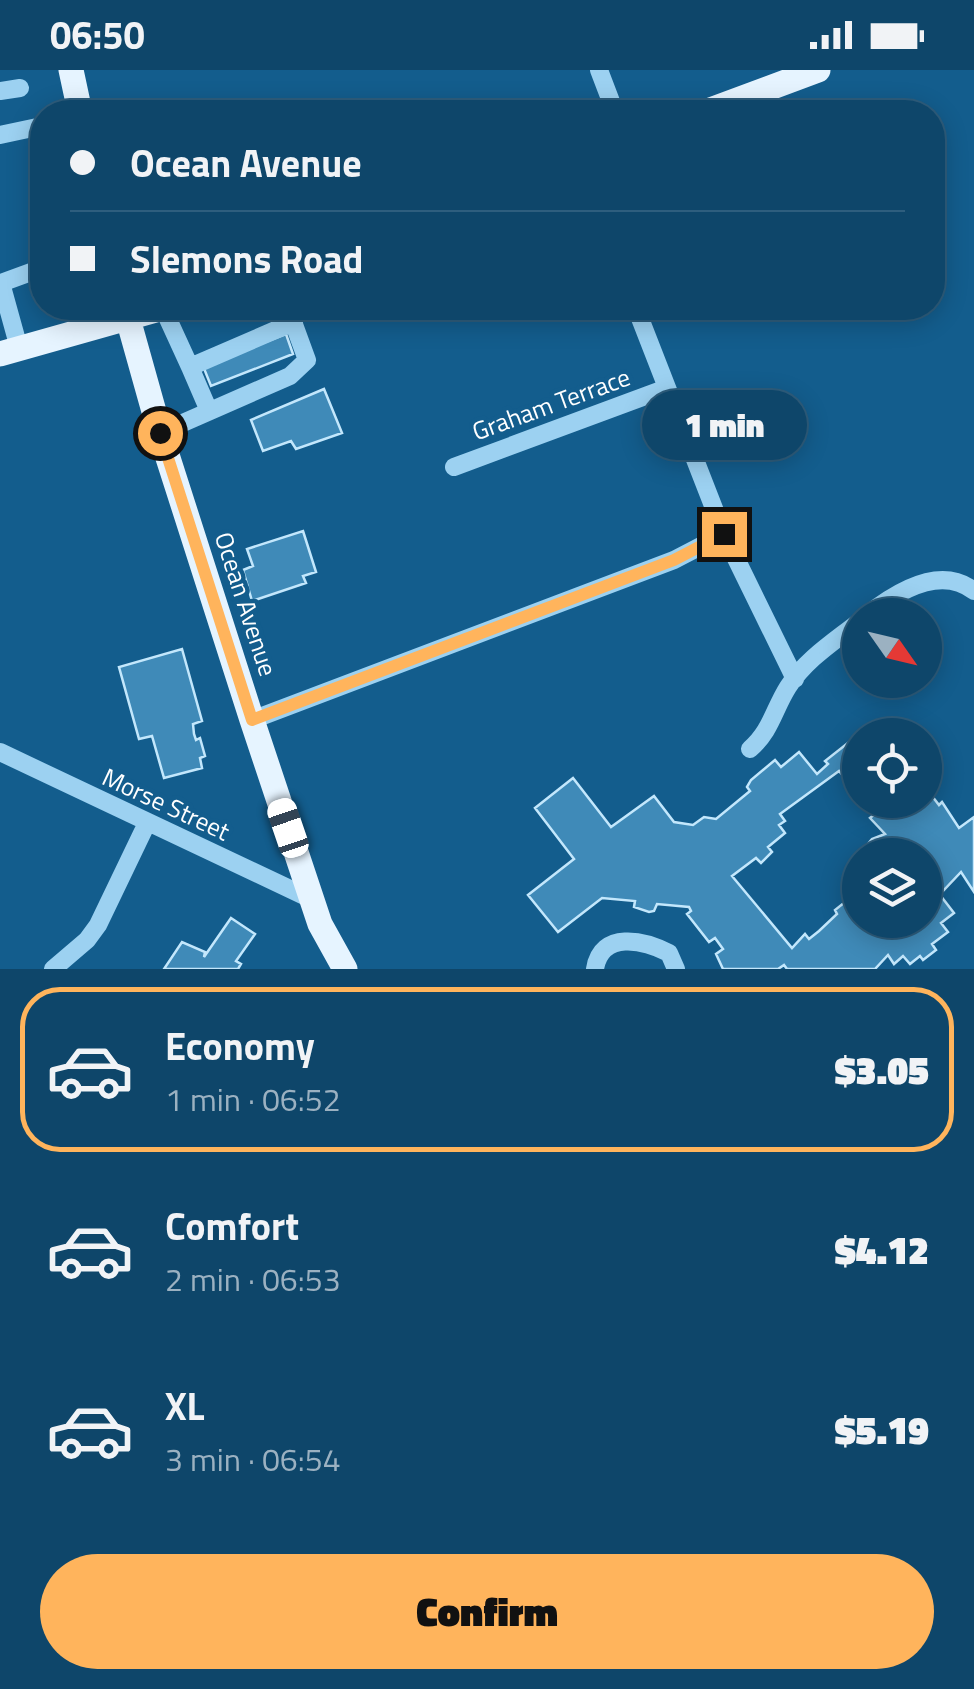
<!DOCTYPE html>
<html lang="en">
<head>
<meta charset="utf-8">
<style>
	:root { --surface:#0e466a; --page:#1c5072; --text:#f1f3f6; --muted:#9bb1c1; --line:#2e5e7e; --accent:#ffb45c }
	body { margin:0; font-family:"Titillium Web",sans-serif; background:var(--page); color:var(--text); height:100vh; display:flex; flex-direction:column; font-size:38px; white-space:nowrap }
	* { box-sizing:border-box; margin:0 }
	p { font-size:32px; color:var(--muted) }
	.icon { flex:none; width:55px; height:55px; fill:none; stroke:currentColor; stroke-width:2; stroke-linecap:round; stroke-linejoin:round }
	.map { position:relative; height:899px; overflow:hidden }
	.panel { display:flex; flex-direction:column; background:var(--surface); flex:1 }
	.panel>* { flex:none }
	.banner { position:absolute; left:30px; top:30px; width:915px; height:220px; border-radius:40px; box-shadow:0 5px 25px #0003,0 0 0 2px var(--line); display:grid; align-content:center; height:220px; padding:0 40px; background:var(--surface) }
	.needle { width:65px; rotate:124deg }
	.tools { position:absolute; left:842px; top:528px; display:grid; gap:20px }
	.tools a { display:grid; place-items:center; width:100px; height:100px; border-radius:50%; background:var(--surface); box-shadow:0 5px 25px #0003,0 0 0 2px var(--line); font-size:50px }
	.end { position:absolute; width:45px; height:45px; margin:-22px; border:12px solid #ffb45c; background:#111; box-shadow:0 0 0 5px #111 }
	.from { border-radius:50% }
	.bubble { position:absolute; height:70px; border-radius:35px; background:var(--surface); box-shadow:0 5px 25px #0003,0 0 0 2px var(--line); font-size:32px; font-weight:800; line-height:70px; text-align:center }
	.car { position:absolute; width:30px; height:60px; margin:-30px -15px; border-radius:12px; box-shadow:0 0 8px 2px #0007; background:linear-gradient(#fff 24%,#345 0 40%,#fff 0 76%,#345 0 86%,#fff 0) }
	.banner b { display:flex; align-items:center; gap:35px; height:95px; font-size:38px }
	.banner b+b { border-top:2px solid var(--line) }
	.banner i { width:25px; height:25px; background:var(--text) }
	ul { padding:18px 0 0; list-style:none }
	li { display:flex; align-items:center; gap:30px; height:165px; margin:0 20px 15px; padding:0 20px; border:5px solid transparent; border-radius:40px }
	li div { flex:1 }
	li b { display:block; font-size:38px }
	li em { font-style:normal; font-weight:800 }
	li.selected { border-color:var(--accent) }
	li>.icon { width:90px; height:90px; stroke-width:1.5 }
	.cta { display:flex; gap:20px; margin-top:auto; padding:20px 40px }
	.cta a { flex:1; height:115px; border-radius:60px; background:var(--accent); color:#111; font-size:40px; font-weight:800; line-height:115px; text-align:center }
	.status { display:flex; justify-content:space-between; align-items:center; height:70px; padding:0 50px; background:var(--surface); direction:ltr }
	.status svg { height:28px; fill:currentColor }
	.map>svg:first-child { display:block }
	.building { fill:#3f8ab8; stroke:#c3e7fc; stroke-width:2.5 }
	.lines { fill:none; stroke-linecap:round; stroke-linejoin:round }
	.minor { stroke:#9cd1f1; stroke-width:18 }
	.major { stroke:#e6f4ff; stroke-width:25 }
	.route { stroke:#ffb45c; stroke-width:12 }
	.labels { text-anchor:middle; dominant-baseline:central; stroke-width:9; stroke-linejoin:round; paint-order:stroke }
	.street-label { font-size:25px; fill:#fff; stroke:#135d8d }
</style>
</head>
<body>
<div class="status"><b>06:50</b><svg viewBox="0 0 49 12"><path d="M0 12V9h3v3zM5 12V6h3v6zM10 12V3h3v9zM15 12V0h3v12zM26 1h20v11H26zM47 4h2v5h-2z"/></svg></div>
<div class="map">
<svg width="974" height="899" viewBox="0 0 974 899">
	<rect width="100%" height="100%" fill="#135d8d"/>
	<!-- building -->
	<path class="building" d="M286 264 293 284 211 316 203 296Z
		M324 319 342 363 296 379 291 371 263 381 251 350Z
		M303 461 316 502 303 506 306 513 252 531 243 500 253 496 247 479Z
		M182 579 202 651 193 654 194 664 196 670 200 668 205 686 200 688 202 698 164 708 152 666 139 669 119 597Z
		M858 665 860 726 839 701 780 744 785 751 779 755 785 763 768 777 772 782 761 793 756 788 732 806 792 878 805 864 809 869 819 861 837 844 835 840 860 820V850H925V785H864L861 782 872 769 885 764 870 748 875 744 863 730H925V700L938 717 932 726 939 735 942 732 959 758 974 747V822L961 802 943 821H937L954 843 941 853 948 862 932 874 936 880 923 890 920 886 910 894 903 886 894 894 888 885 875 899H787L784 895 778 899H723L716 884 723 879 715 868 709 872 687 844 691 841 689 837 657 834 654 841 649 842 634 837 635 831 602 828 558 862 528 825 574 789 535 738 573 708 611 757 654 726 674 752 693 755 704 747 716 749 750 721 747 717 751 710 775 690 781 697 799 682 817 704 828 694 825 691Z
		M231 848 255 864 236 891 241 894 238 899H164L182 872 205 882 204 887Z"/>
	<g class="lines">
		<!-- minor -->
		<path class="minor" d="M599 0 615 42
			M0 21 20 18
			M0 65 42 56
			M163 238 190 297
			M636 238 724 464 795 609
			M19 278 1 213 42 198
			M209 341 190 297 294 252
			M160 363 290 306 307 290 288 238
			M454 397 667 318
			M867 545C896 522 940 494 974 521
			M252 650 674 490 724 464
			M750 679C771 661 774 639 788 617 806 589 835 571 860 551
			M0 682 311 829
			M53 899 87 870 98 855 147 753
			M595 899C601 860 644 870 669 883L676 899"/>
		<!-- major -->
		<path class="major" d="M71 0 80 42
			M705 42 818 0
			M125 238 160 363 252 650 320 854 345 899
			M0 284 163 238"/>
	</g>
	<g class="lines">
		<!-- route -->
		<path class="route" d="M160 363 252 650 674 490 724 464"/>
	</g>
	<g class="labels">
		<!-- street labels -->
		<g class="street-label">
			<text transform="translate(551 334) rotate(-20)">Graham Terrace</text>
			<text transform="translate(246 534) rotate(72)">Ocean Avenue</text>
			<text transform="translate(166 734) rotate(25)">Morse Street</text>
		</g>
	</g>
</svg>
<div class="tools">
<a><svg class="needle" viewBox="-14 -14 28 28"><path d="M0-13l5 13h-10z" fill="#e53935"/><path d="M0 13l5-13h-10z" fill="#9bb1c1"/></svg></a>
<a><svg class="icon" aria-label="locate" viewBox="0 0 24 24"><circle cx="12" cy="12" r="6"/><path d="M12 2v4M12 18v4M2 12h4M18 12h4"/></svg></a>
<a><svg class="icon" aria-label="layers" viewBox="0 0 24 24"><path d="M12 4l9 5-9 5-9-5zM3 14l9 5 9-5"/></svg></a>
</div>
<i class="end from" style="left:160px;top:363px"></i>
<i class="end" style="left:724px;top:464px"></i>
<div class="bubble" style="left:642px;top:320px;width:165px">1 min</div>
<i class="car" style="left:288px;top:758px;rotate:341deg"></i>
<div class="banner">
<b><i class="from"></i>Ocean Avenue</b>
<b><i></i>Slemons Road</b>
</div>
</div>
<section class="panel">
<ul>
<li class="selected"><svg class="icon" aria-label="car" viewBox="0 0 24 24"><path d="M5 17H2v-5l4-1 3-4h7l3 4 3 1v5h-3M9 17h6M6 11h13"/><circle cx="7" cy="17" r="2"/><circle cx="17" cy="17" r="2"/></svg><div><b>Economy</b><p>1 min · 06:52</p></div><em>$3.05</em></li>
<li><svg class="icon" aria-label="car" viewBox="0 0 24 24"><path d="M5 17H2v-5l4-1 3-4h7l3 4 3 1v5h-3M9 17h6M6 11h13"/><circle cx="7" cy="17" r="2"/><circle cx="17" cy="17" r="2"/></svg><div><b>Comfort</b><p>2 min · 06:53</p></div><em>$4.12</em></li>
<li><svg class="icon" aria-label="car" viewBox="0 0 24 24"><path d="M5 17H2v-5l4-1 3-4h7l3 4 3 1v5h-3M9 17h6M6 11h13"/><circle cx="7" cy="17" r="2"/><circle cx="17" cy="17" r="2"/></svg><div><b>XL</b><p>3 min · 06:54</p></div><em>$5.19</em></li>
</ul>
<div class="cta"><a>Confirm</a></div>
</section>
</body>
</html>
